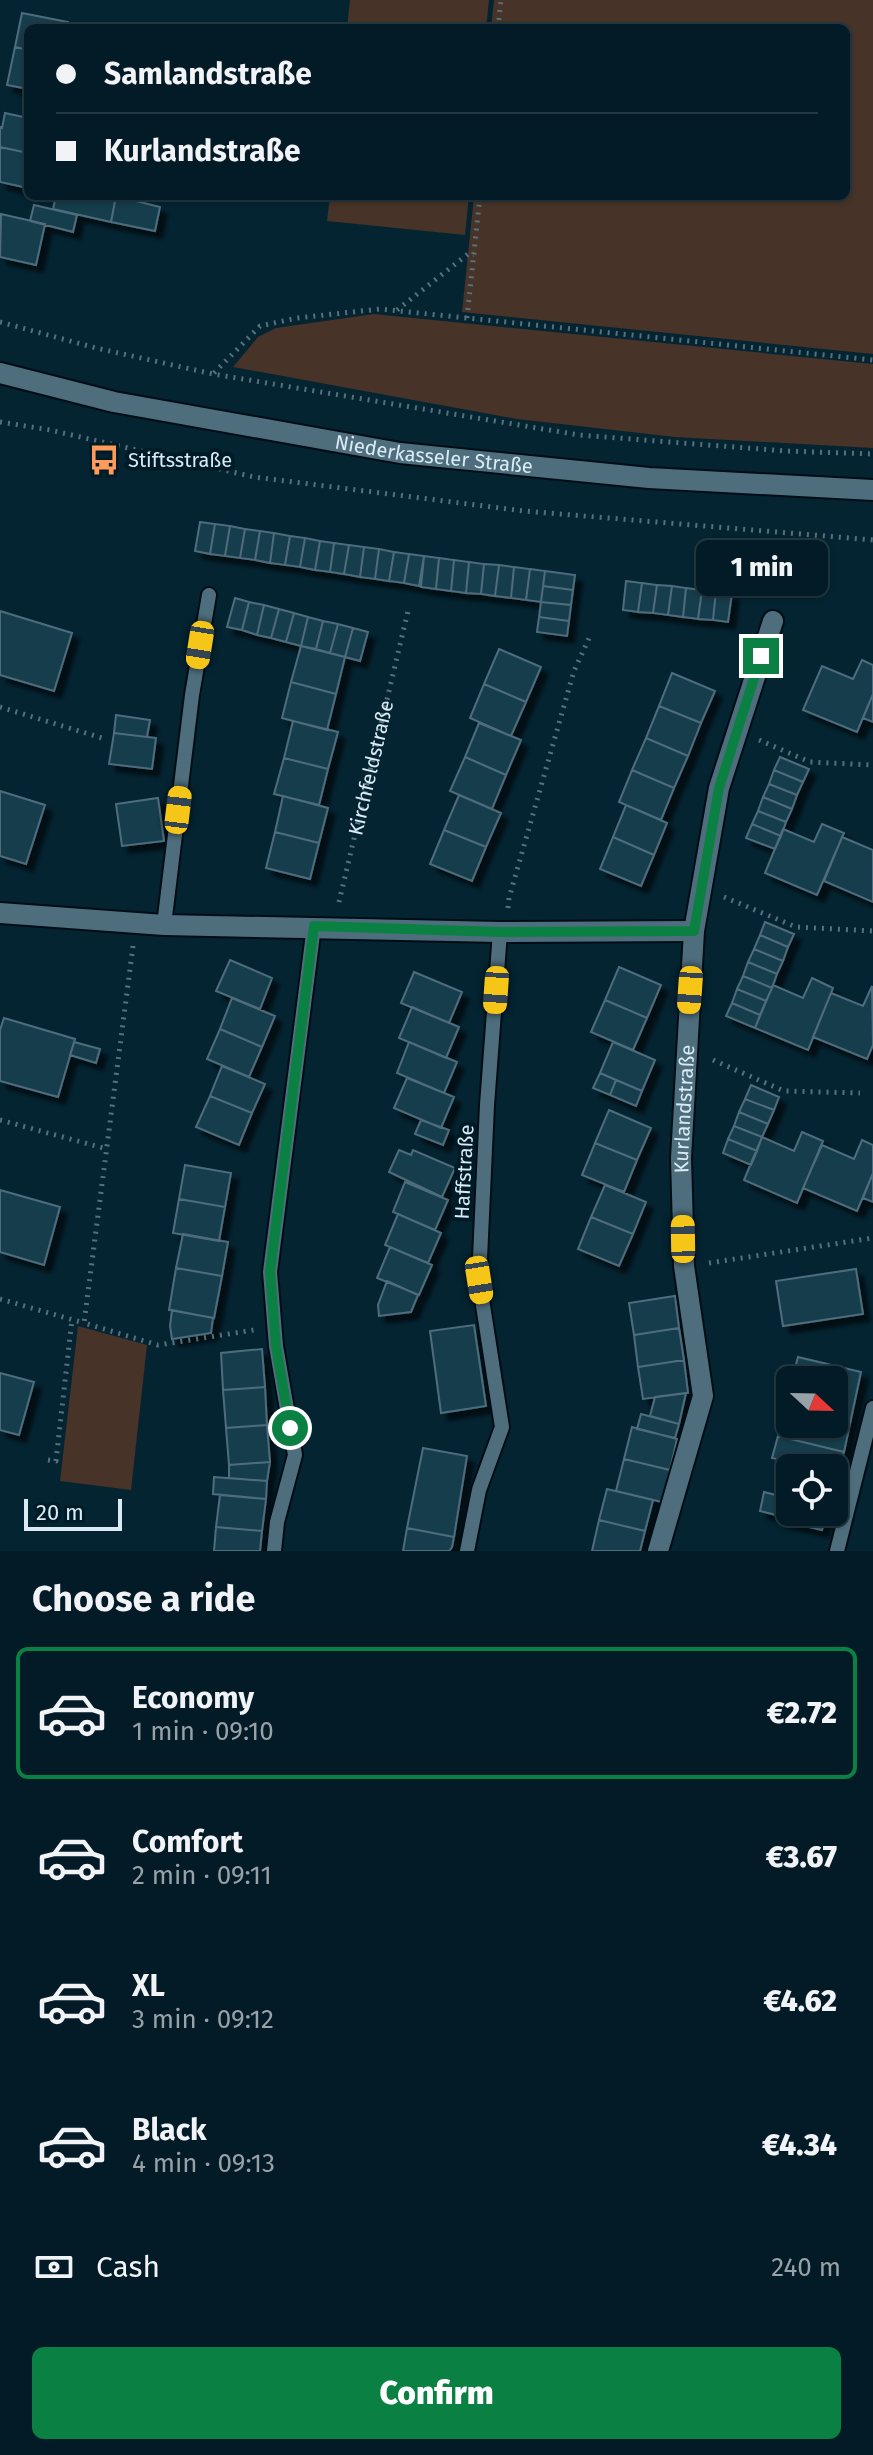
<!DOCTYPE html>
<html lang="en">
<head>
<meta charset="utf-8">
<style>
	:root { --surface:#031b26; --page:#0d242e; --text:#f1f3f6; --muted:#97a1a7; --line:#243943; --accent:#0b8043 }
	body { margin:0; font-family:"Fira Sans",sans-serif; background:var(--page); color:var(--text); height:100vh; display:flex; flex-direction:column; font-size:30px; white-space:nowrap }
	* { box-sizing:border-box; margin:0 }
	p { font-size:26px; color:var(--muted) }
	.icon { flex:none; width:44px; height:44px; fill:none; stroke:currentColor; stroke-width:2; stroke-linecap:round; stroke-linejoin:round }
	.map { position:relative; height:1551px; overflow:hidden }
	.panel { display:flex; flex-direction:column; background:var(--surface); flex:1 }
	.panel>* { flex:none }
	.banner { position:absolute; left:24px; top:24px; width:826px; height:176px; border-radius:12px; box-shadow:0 2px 6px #0004,0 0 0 2px var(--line); display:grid; align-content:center; height:176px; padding:0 32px; background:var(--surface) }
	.needle { width:52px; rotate:112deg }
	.fabs { position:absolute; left:776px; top:1366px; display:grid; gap:16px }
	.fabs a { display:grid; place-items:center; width:72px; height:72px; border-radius:12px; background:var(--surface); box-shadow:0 2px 6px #0004,0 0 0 2px var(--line); font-size:40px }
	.scale { position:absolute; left:24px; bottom:20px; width:98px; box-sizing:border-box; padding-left:8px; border:4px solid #daebf5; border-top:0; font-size:22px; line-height:28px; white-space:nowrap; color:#daebf5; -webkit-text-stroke:6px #001b28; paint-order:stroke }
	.end { position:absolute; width:36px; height:36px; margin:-18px; border:10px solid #0b8043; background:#fff; box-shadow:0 0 0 4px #fff }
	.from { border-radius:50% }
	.bubble { position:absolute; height:56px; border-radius:12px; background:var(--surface); box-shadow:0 2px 6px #0004,0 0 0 2px var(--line); font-size:26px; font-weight:800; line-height:56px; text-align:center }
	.car { position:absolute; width:24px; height:48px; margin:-24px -12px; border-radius:10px; box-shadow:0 0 6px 2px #0007; background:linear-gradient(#f5c518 24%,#345 0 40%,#f5c518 0 76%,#345 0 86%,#f5c518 0) }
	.banner b { display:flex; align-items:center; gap:28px; height:76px; font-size:30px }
	.banner b+b { border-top:2px solid var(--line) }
	.banner i { width:20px; height:20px; background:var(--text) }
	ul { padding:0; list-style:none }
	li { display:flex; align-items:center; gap:24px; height:132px; margin:0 16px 12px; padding:0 16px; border:4px solid transparent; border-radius:12px }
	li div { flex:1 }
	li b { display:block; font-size:30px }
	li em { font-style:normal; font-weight:800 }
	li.active { border-color:var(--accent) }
	li>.icon { width:72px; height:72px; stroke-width:1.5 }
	h2 { padding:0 32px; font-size:36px; line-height:96px }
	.pay { display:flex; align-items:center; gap:20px; height:88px; padding:0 32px; font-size:30px }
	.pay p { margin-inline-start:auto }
	.button { display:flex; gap:16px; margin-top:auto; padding:16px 32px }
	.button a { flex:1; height:92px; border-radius:12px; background:var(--accent); color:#fff; font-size:32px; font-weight:800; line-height:92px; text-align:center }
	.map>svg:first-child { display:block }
	.green { fill:#473327 }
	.building { fill:#193c4c; stroke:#4e6d7d; stroke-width:2; filter:url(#shadow) }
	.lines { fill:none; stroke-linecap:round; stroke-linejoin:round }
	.service-casing { stroke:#000d16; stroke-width:18 }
	.minor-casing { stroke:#000d16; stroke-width:24 }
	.secondary-casing { stroke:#000d16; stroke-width:24 }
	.path { stroke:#56717d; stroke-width:5; stroke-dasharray:2 6; stroke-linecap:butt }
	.service { stroke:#4e6e7e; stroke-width:14 }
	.minor { stroke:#4e6e7e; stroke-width:20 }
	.secondary { stroke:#4e6e7e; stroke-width:20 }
	.route { stroke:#0b8043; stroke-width:10 }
	.labels { text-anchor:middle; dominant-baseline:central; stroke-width:8; stroke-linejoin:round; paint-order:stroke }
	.street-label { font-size:20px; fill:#daebf5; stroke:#001b28 }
	.poi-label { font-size:20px; fill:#daebf5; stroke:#001b28; text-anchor:start }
</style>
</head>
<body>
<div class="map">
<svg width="873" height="1551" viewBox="0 0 873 1551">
	<defs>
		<filter id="shadow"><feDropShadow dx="7" dy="7" stdDeviation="2" flood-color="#0009"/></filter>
	</defs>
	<rect width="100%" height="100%" fill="#042432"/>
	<!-- green -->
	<path class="green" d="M350 0H489L486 28H347Z
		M494 0H873V354L462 312 474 196H846V28H491Z
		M330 196H469L465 235 327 221Z
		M374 314 873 364V448L675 437 517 419 233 367 258 337 276 328Z
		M78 1326 147 1345 131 1490 60 1481Z"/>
	<!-- building -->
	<path class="building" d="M22 13 68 22 67 28H28V50L15 47Z
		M15 47 28 50V89L7 85Z
		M5 113 28 118V153L0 147V127L2 128Z
		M0 147 28 153V188L0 182Z
		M56 196H116L111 222 53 209Z
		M116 196 160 207 155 231 111 222Z
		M34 205 77 215 73 232 30 221Z
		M1 214 45 224 36 265 0 257Z
		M200 522 215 524 210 554 195 551Z
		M215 524 230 526 225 556 210 554Z
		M230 526 245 529 240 558 225 556Z
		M245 529 260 531 255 560 240 558Z
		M260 531 274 533 270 563 255 560Z
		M274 533 290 536 285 565 270 563Z
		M290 536 305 538 300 567 285 565Z
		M305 538 320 541 315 570 300 567Z
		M320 541 334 543 330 572 315 570Z
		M334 543 349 545 344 574 330 572Z
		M349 545 364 547 360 577 344 574Z
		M364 547 379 549 375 579 360 577Z
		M379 549 394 552 389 581 375 579Z
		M394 552 409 554 404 583 389 581Z
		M409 554 424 556 419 586 404 583Z
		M424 556 439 558 436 589 421 587Z
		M439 558 454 560 451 591 436 589Z
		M454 560 469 562 466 593 451 591Z
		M469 562 484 564 481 594 466 593Z
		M484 564 499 565 495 596 481 594Z
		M499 565 514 567 511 598 495 596Z
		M514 567 530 569 526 600 511 598Z
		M530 569 545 571 541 602 526 600Z
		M545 571 575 575 573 590 543 586Z
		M626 581 642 583 638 612 623 610Z
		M642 583 657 585 653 613 638 612Z
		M657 585 672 586 668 615 653 613Z
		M543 586 573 590 571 605 541 602Z
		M672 586 686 588 683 617 668 615Z
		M686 588 702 590 698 619 683 617Z
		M702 590 716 591 713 620 698 619Z
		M716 591 732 593 728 622 713 620Z
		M235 598 249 602 242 630 227 627Z
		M249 602 264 605 257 635 242 630Z
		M541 602 571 605 569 621 539 617Z
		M264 605 279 609 271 638 257 635Z
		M279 609 294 613 286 642 271 638Z
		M0 611 72 633 54 691 0 675Z
		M294 613 308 617 301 646 286 642Z
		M308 617 323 621 316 649 301 646Z
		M539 617 569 621 567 636 537 632Z
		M323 621 338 624 330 653 316 649Z
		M338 624 353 628 345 657 330 653Z
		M353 628 368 632 360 661 345 657Z
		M301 646 345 657 336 694 291 682Z
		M499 649 541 667 526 702 484 684Z
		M862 660 873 665V694L857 732 803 710 822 666 853 679Z
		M672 673 715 691 701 723 659 706Z
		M291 682 336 694 327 730 282 718Z
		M484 684 526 702 511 736 470 718Z
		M873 694V722L863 718Z
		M659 706 701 723 688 756 646 738Z
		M116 715 150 720 147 737 114 733Z
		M293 721 338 732 328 769 284 758Z
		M479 723 521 740 506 775 465 757Z
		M114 733 156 738 152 769 109 764Z
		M646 738 688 756 674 788 632 770Z
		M465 757 506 775 492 809 450 791Z
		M780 757 809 769 803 782 774 770Z
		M284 758 328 769 319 805 274 794Z
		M632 770 674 788 661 820 619 802Z
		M774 770 803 782 797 795 769 784Z
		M769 784 797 795 792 809 763 797Z
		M0 791 45 805 26 864 0 856Z
		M459 795 501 813 486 847 444 830Z
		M283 796 328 808 319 843 275 832Z
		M763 797 792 809 786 822 758 811Z
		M158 798 164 841 122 846 116 804Z
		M626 805 667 823 654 855 613 837Z
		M758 811 786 822 781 836 752 824Z
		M752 824 781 836 775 849 746 838Z
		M822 824 844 833 817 895 765 873 783 829 814 842Z
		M444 830 486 847 472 881 430 864Z
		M275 832 319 843 310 879 266 868Z
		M613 837 654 855 641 886 600 869Z
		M842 837 873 850V902L824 881Z
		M765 922 794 934 788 947 760 935Z
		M760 935 788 947 783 961 754 949Z
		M754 949 783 961 777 974 748 962Z
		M230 960 272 978 260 1009 216 991Z
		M748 962 777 974 772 988 743 976Z
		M619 967 661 985 647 1018 605 1000Z
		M414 972 462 992 449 1023 401 1003Z
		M743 976 772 988 766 1001 737 989Z
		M812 978 833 988 808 1050 755 1028 773 985 803 998Z
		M872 986 873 1045 867 1059 813 1037 831 993 863 1006Z
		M737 989 766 1001 760 1015 732 1003Z
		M232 998 275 1016 262 1047 220 1029Z
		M605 1000 647 1018 633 1050 591 1032Z
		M732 1003 760 1015 755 1028 726 1016Z
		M412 1007 459 1027 446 1058 399 1038Z
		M4 1018 75 1039 58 1097 0 1081V1030Z
		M220 1029 262 1047 249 1077 207 1059Z
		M74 1042 100 1049 96 1063 70 1055Z
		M409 1042 457 1062 444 1093 397 1073Z
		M613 1042 655 1060 642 1091 600 1073Z
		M222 1066 265 1084 252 1113 210 1096Z
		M600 1073 616 1080 610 1095 593 1088Z
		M407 1078 454 1097 441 1128 394 1108Z
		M616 1080 642 1091 636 1106 610 1095Z
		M751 1085 779 1097 774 1110 745 1099Z
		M210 1096 252 1113 239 1145 196 1127Z
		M745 1099 774 1110 768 1124 739 1112Z
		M609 1110 651 1128 637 1160 595 1143Z
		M739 1112 768 1124 762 1137 734 1126Z
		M421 1120 449 1130 443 1145 415 1134Z
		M734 1126 762 1137 757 1151 728 1139Z
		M802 1132 823 1141 797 1203 744 1180 762 1137 794 1151Z
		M728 1139 757 1151 751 1165 723 1153Z
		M862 1140 873 1145V1173L857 1211 803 1188 822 1145 854 1159Z
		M595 1143 637 1160 624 1192 582 1175Z
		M399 1150 411 1155 413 1150 455 1168 442 1197 389 1172Z
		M185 1165 231 1173 225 1207 179 1199Z
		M873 1173V1202L863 1198Z
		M405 1182 448 1200 435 1230 393 1212Z
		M605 1185 646 1202 633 1234 591 1217Z
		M0 1190 60 1207 44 1265 0 1252Z
		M179 1199 225 1207 219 1241 173 1233Z
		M398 1214 441 1233 428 1263 385 1245Z
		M591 1217 633 1234 619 1266 578 1249Z
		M183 1234 228 1242 222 1276 176 1268Z
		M390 1247 432 1265 419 1295 377 1278Z
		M176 1268 222 1276 214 1318 169 1310Z
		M856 1269 863 1314 783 1326 776 1281Z
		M387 1281 418 1295 411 1312 379 1316 378 1305Z
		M675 1296 679 1328 634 1335 629 1303Z
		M172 1310 213 1318 211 1333 172 1339 170 1326Z
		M474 1325 486 1406 441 1413 430 1331Z
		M679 1328 684 1360 638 1367 634 1335Z
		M262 1349 265 1387 223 1390 221 1353Z
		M798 1357 861 1372 844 1452 778 1436 783 1414 790 1416V1424H834V1380L792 1379Z
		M684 1360 688 1393 643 1399 638 1367Z
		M0 1373 34 1382 19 1435 0 1430Z
		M265 1387 267 1425 226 1428 223 1390Z
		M686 1393 679 1424 650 1416 655 1397Z
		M641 1414 679 1424 675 1438 637 1429Z
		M267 1425 270 1462 229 1465 226 1428Z
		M632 1427 677 1439 670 1470 624 1459Z
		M778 1436 844 1452 834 1480V1468H791L792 1462 772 1458Z
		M423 1448 467 1456 454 1537 407 1528Z
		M624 1459 670 1470 662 1502 616 1491Z
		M270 1462 267 1481 229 1478V1465Z
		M790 1472V1512H826L822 1530 779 1520 780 1516 760 1511 764 1492 784 1497Z
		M214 1477 267 1481 266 1499 213 1494Z
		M607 1489 653 1500 645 1531 599 1520Z
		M220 1495 266 1499 262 1531 216 1527Z
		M599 1520 645 1531 640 1551H592Z
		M216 1527 262 1531 260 1551H214Z
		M407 1528 454 1537 452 1547 449 1551H403Z"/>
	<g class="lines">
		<!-- service casing -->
		<g class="service-casing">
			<path id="service" d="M164 925 192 695 209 595
				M274 1551 277 1522 295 1455 276 1346 270 1272 314 926
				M467 1551 479 1490 502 1427 479 1280 487 1105 500 932
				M837 1551 873 1408"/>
		</g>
		<!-- minor casing -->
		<g class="minor-casing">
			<g id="minor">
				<path d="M0 913 164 925 500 932 694 931"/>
				<path id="s2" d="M658 1551 703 1396 684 1266 681 1158 694 931 719 788 773 621"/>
			</g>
		</g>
		<!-- secondary casing -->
		<g class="secondary-casing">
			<g id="secondary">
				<path id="s3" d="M0 373 114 402 400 453 649 478 873 490"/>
			</g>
		</g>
		<!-- path -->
		<g class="path">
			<path d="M498 28 501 0"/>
			<path d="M397 310 468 254 474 255"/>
			<path d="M467 318 480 196"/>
			<path d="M0 322 96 348 213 374 579 435 786 451 873 454"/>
			<path d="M214 373 260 326 297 318 380 309 873 360"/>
			<path d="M0 422 50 430 254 477 524 511 873 540"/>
			<path d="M0 707 102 738"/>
			<path d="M759 740 810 762 873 765"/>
			<path d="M724 897 796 927 873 931"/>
			<path id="s1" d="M339 902 408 611"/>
			<path d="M508 908 509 898 574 671 591 634"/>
			<path d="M133 946 84 1323 158 1345 254 1330"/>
			<path d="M713 1060 784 1091 860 1093"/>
			<path d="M0 1120 107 1149"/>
			<path d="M709 1263 873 1238"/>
			<path d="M0 1299 84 1323"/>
			<path d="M48 1460 56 1461 72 1319"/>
		</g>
		<!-- service -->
		<use href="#service" class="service"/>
		<!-- minor -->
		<use href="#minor" class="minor"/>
		<!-- secondary -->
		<use href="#secondary" class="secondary"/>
	</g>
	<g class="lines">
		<!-- route -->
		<path class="route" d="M290 1428 276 1346 270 1272 314 926 500 932 694 931 719 788 761 656"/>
	</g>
	<!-- icons -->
	<defs>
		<g id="bus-bare" transform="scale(2.4)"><path d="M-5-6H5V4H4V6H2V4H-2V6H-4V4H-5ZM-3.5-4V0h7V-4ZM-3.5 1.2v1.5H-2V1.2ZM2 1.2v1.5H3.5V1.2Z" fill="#ff9b59" stroke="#001b28" stroke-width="2.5" paint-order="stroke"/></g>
	</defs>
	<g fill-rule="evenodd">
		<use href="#bus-bare" x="104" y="460"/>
	</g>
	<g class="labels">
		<!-- street labels -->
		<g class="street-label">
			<text stroke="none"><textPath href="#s3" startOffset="442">Niederkasseler Straße</textPath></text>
			<text stroke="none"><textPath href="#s1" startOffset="138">Kirchfeldstraße</textPath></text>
			<text stroke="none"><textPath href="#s2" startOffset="450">Kurlandstraße</textPath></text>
			<text transform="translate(464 1172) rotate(-87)">Haffstraße</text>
		</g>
		<!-- poi labels -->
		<g class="poi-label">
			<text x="128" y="460">Stiftsstraße</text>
		</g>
	</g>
</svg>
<div class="fabs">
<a><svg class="needle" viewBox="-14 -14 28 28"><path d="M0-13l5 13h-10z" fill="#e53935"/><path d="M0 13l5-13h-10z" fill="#97a1a7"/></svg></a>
<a><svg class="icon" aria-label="locate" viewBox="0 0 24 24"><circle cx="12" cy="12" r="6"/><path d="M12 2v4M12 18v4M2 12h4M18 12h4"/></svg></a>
</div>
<div class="scale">20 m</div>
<i class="end from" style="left:290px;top:1428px"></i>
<i class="end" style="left:761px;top:656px"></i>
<div class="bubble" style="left:696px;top:540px;width:132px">1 min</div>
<i class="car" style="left:200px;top:645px;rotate:189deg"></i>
<i class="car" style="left:178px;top:810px;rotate:7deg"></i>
<i class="car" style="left:496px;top:990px;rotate:184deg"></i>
<i class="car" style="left:690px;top:990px;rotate:184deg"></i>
<i class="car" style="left:683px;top:1239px;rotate:359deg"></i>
<i class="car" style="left:479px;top:1280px;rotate:171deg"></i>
<div class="banner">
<b><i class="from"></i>Samlandstraße</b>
<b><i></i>Kurlandstraße</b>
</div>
</div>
<section class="panel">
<h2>Choose a ride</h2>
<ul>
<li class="active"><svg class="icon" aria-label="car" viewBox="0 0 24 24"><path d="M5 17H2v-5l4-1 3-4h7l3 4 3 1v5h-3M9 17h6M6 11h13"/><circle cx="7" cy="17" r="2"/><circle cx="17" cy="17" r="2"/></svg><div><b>Economy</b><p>1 min · 09:10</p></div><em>€2.72</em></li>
<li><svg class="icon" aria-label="car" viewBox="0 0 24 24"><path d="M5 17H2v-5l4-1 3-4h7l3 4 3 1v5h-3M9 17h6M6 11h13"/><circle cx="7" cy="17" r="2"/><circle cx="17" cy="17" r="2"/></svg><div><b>Comfort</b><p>2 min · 09:11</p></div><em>€3.67</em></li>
<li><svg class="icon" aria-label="car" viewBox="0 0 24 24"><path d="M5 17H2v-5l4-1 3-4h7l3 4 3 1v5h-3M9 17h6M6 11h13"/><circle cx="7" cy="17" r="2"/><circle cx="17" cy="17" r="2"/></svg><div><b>XL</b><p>3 min · 09:12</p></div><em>€4.62</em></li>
<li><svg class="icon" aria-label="car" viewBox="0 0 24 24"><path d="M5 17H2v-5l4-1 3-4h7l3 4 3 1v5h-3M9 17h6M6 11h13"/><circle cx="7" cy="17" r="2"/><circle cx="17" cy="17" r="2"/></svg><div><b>Black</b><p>4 min · 09:13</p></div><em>€4.34</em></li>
</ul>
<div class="pay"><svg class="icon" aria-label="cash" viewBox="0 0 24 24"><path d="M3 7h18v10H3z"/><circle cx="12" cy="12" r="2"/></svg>Cash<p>240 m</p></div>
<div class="button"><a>Confirm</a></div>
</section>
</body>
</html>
